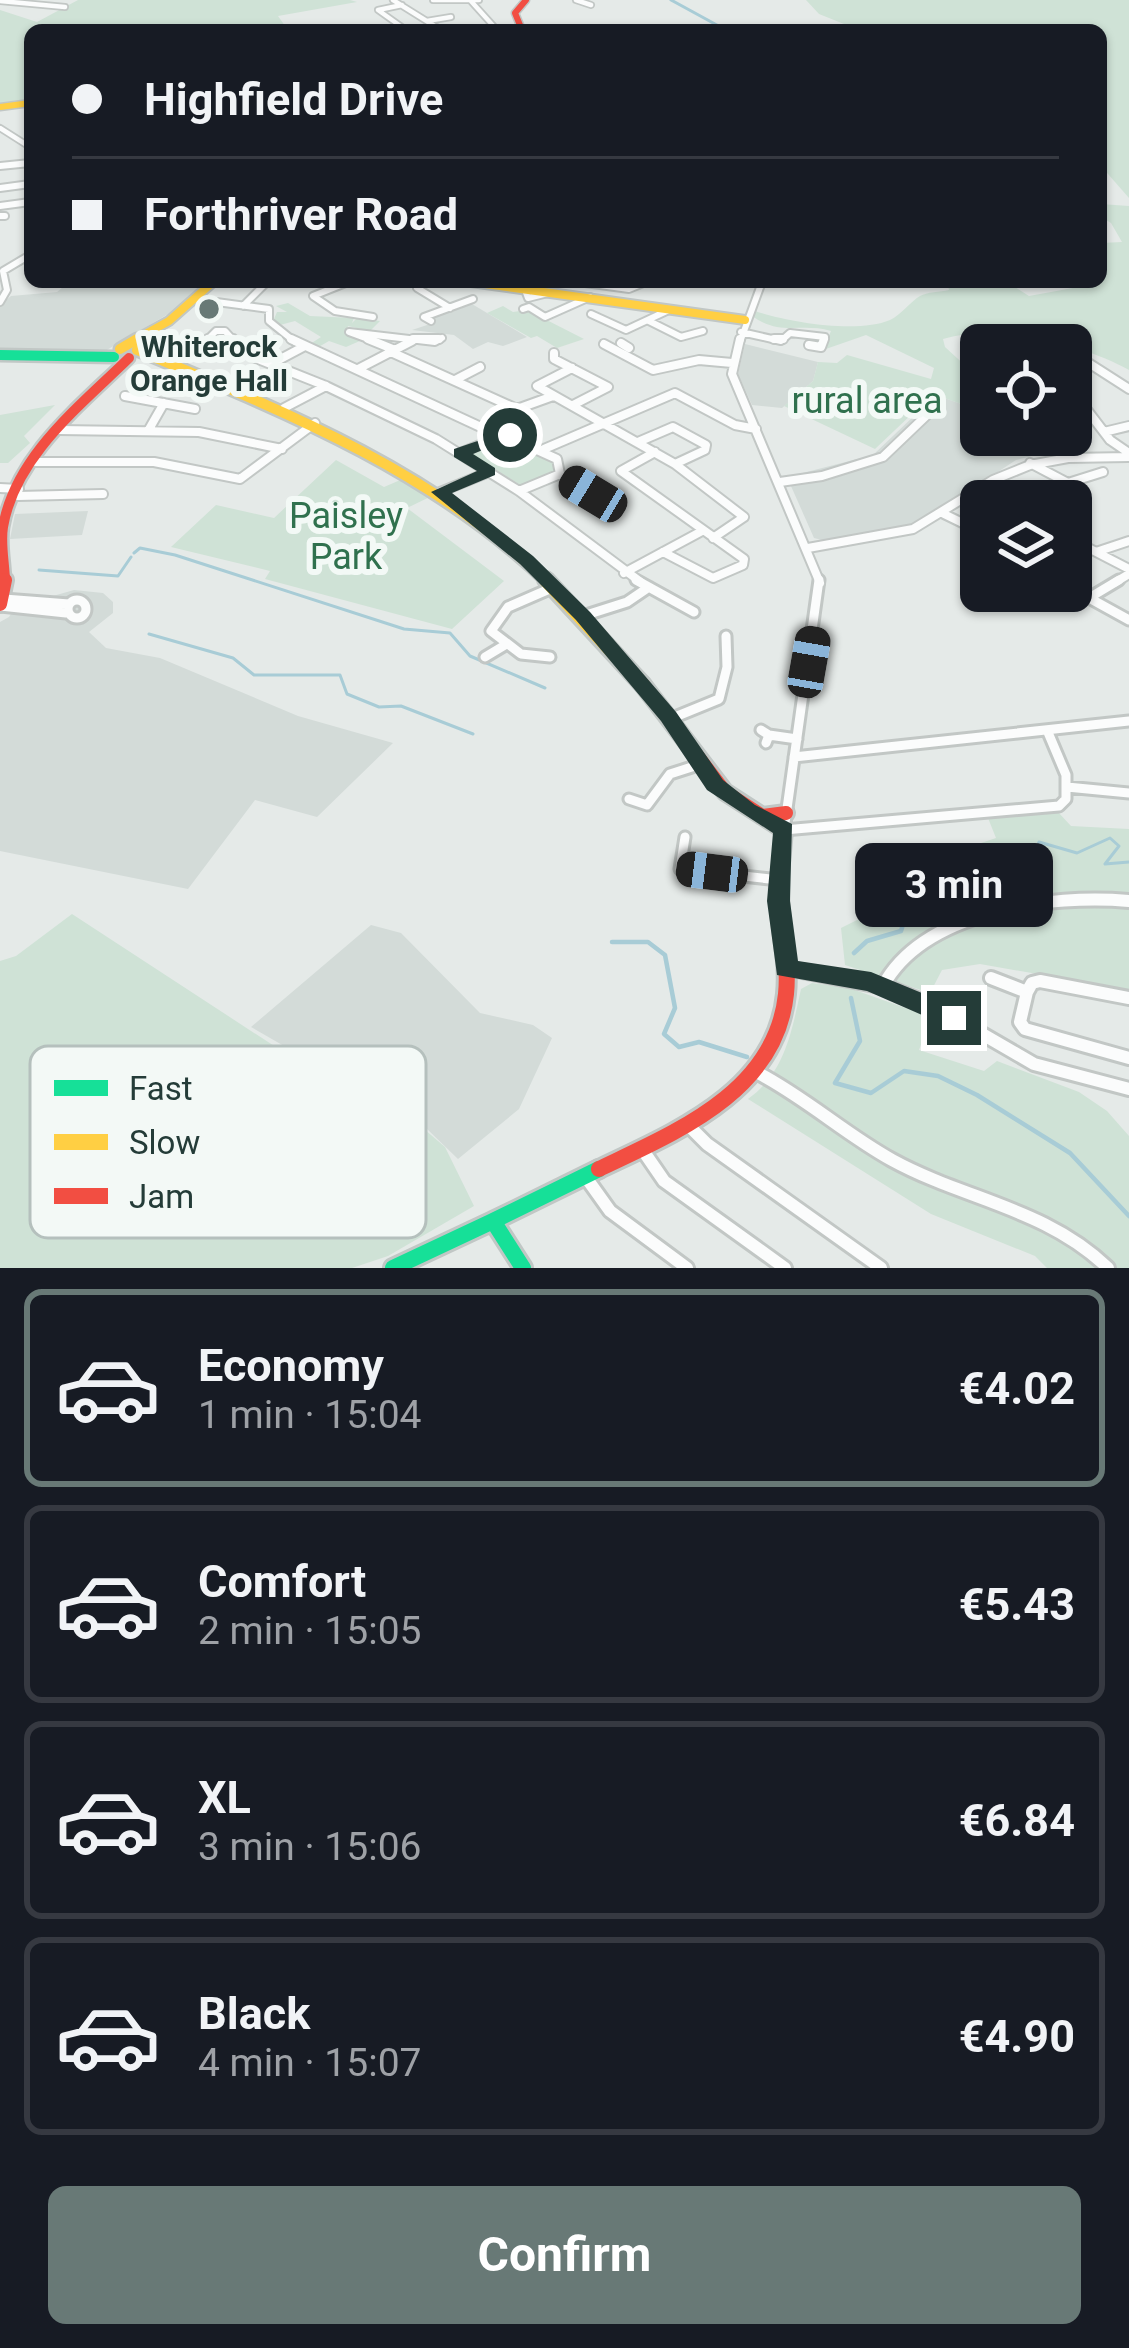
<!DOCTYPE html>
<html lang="en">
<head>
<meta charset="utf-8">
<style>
	:root { --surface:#171b24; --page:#20242c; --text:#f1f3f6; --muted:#9ea1a6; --line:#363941; --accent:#687976 }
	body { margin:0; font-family:Roboto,sans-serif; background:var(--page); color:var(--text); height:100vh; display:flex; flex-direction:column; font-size:45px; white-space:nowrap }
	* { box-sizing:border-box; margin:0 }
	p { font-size:39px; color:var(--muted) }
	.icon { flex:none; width:66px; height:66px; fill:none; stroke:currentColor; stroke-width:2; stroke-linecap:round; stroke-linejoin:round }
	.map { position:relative; height:1268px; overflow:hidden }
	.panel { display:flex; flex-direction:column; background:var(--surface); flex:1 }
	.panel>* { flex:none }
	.top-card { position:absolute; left:24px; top:24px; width:1083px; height:264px; border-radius:18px; box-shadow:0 3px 9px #0004; display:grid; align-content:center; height:264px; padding:0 48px; background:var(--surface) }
	.controls { position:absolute; left:960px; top:324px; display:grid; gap:24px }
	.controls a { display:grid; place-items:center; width:132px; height:132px; border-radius:18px; background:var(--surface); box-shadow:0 3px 9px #0004; font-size:60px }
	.end { position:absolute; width:54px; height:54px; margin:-27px; border:15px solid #243c38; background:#fff; box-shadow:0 0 0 6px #fff }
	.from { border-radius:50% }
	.bubble { position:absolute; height:84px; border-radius:18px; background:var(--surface); box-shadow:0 3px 9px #0004; font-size:39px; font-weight:700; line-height:84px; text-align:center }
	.car { position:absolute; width:36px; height:72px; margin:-36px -18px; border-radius:15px; box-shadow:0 0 9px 3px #0007; background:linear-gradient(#222 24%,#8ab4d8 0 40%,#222 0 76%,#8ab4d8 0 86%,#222 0) }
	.top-card b { display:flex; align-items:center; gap:42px; height:114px; font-size:45px }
	.top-card b+b { border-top:3px solid var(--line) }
	.top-card i { width:30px; height:30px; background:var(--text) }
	ul { padding:21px 0 0; list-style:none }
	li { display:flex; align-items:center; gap:36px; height:198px; margin:0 24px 18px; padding:0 24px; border:6px solid var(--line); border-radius:18px }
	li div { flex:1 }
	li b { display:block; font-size:45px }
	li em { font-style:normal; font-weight:700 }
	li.selected { border-color:var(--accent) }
	li>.icon { width:108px; height:108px; stroke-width:1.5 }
	.action { display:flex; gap:24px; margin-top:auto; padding:24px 48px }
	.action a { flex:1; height:138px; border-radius:18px; background:var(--accent); color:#fff; font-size:48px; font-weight:700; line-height:138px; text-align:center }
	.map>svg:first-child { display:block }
	.built { fill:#d3dbd8 }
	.green { fill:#cfe2d6 }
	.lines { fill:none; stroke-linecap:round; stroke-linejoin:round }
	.stream-far1 { stroke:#a8ccd6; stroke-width:3 }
	.stream { stroke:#a8ccd6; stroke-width:4.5 }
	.street-far4-casing { stroke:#c2c7c5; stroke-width:8 }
	.street-far3-casing { stroke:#c2c7c5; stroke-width:10 }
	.street-far2-casing { stroke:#c2c7c5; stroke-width:12 }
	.street-far1-casing { stroke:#c2c7c5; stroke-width:15 }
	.street-casing { stroke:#c2c7c5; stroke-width:18 }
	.fast-far1-casing { stroke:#c1c7c5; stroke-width:15 }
	.fast-casing { stroke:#c1c7c5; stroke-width:22 }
	.slow-far3-casing { stroke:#c1c7c5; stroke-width:9 }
	.slow-far2-casing { stroke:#c1c7c5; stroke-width:12 }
	.slow-far1-casing { stroke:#c1c7c5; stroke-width:15 }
	.slow-casing { stroke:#c1c7c5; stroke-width:20 }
	.jam-far3-casing { stroke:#c1c7c5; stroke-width:9 }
	.jam-far2-casing { stroke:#c1c7c5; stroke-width:15 }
	.jam-far1-casing { stroke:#c1c7c5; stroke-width:20 }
	.jam-casing { stroke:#c1c7c5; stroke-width:22 }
	.street-far4 { stroke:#fbfcfc; stroke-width:4.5 }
	.street-far3 { stroke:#fbfcfc; stroke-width:6 }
	.street-far2 { stroke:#fbfcfc; stroke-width:8 }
	.street-far1 { stroke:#fbfcfc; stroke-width:9 }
	.street { stroke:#fbfcfc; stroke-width:12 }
	.fast-far1 { stroke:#16e098; stroke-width:10 }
	.fast { stroke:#16e098; stroke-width:16 }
	.slow-far3 { stroke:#ffcf43; stroke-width:6 }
	.slow-far2 { stroke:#ffcf43; stroke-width:8 }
	.slow-far1 { stroke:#ffcf43; stroke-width:10 }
	.slow { stroke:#ffcf43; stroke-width:14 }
	.jam-far3 { stroke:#f24e42; stroke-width:6 }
	.jam-far2 { stroke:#f24e42; stroke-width:10 }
	.jam-far1 { stroke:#f24e42; stroke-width:14 }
	.jam { stroke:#f24e42; stroke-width:16 }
	.route { fill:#243c38 }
	.poi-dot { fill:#687976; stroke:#f3f9f6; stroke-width:4.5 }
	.labels { text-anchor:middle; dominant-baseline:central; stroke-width:12; stroke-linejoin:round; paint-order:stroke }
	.far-poi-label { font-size:30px; font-weight:bold; fill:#243c38; stroke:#f3f9f6 }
	.park-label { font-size:36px; fill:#30714e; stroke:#f3f9f6 }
	.key { fill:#f3f9f6; stroke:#b5c0bd; stroke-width:3 }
	.key-label { font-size:33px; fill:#243c38 }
</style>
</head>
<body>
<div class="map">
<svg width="1129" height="1268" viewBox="0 0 1129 1268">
	<rect width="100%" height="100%" fill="#e5eae8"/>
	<!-- built -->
	<path class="built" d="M69 282H204L175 310 105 351 82 355 0 351V305L11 296 57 292Z
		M472 304 527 337 503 346 488 342 473 349 454 335 412 330 436 322 430 317Z
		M745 344 818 362 813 381 782 408 752 405 738 374Z
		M936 395 981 411V435H1038L1059 449 1016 460 934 514 904 528 826 541 814 538 787 477 873 455Z
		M88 511 82 535 10 539 15 514Z
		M74 590 103 593 113 602V613L89 632 106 648 160 658 298 716 393 743 317 817 255 800 188 889 0 851V622L9 617 23 594 53 596Z
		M371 925 401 933 480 1013 533 1025 552 1038 519 1109 458 1159 425 1127 251 1027Z"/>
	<!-- green -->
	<path class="green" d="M78 0H350L357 2 278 16 288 30H30V101L0 106V10L37 22Z
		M806 0H1129V198L1101 166V30H859L819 14Z
		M1101 204 1129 206V370C1083 344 996 323 943 339L945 347 981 380V411L933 394 875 449 784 406 813 381 818 362 837 363 847 355 931 379 934 368 866 335 823 350 831 331C800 322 782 337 752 316L755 311C787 322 857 334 890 320 901 315 911 301 920 296 927 292 940 292 949 290L947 282H1007L1029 296 1073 288 1068 282H1101V243L1122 242 1111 223 1101 217Z
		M288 303 310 316 354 318 352 323 357 318 380 321 370 331 348 326 345 335 362 340 346 347 329 341 315 349 307 346 321 337 295 321 280 325 274 319 277 312H287L276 306Z
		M503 306 513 312 527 310 584 339 557 348 537 336 531 338 487 313Z
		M55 405 24 436 30 443 8 463H0V415Z
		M504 436 553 459 559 470 522 486 468 452Z
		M336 460 384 487 412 475 440 492 407 508 504 581 452 629 265 579 270 571 171 547 216 505 274 518Z
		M1058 812 1071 826 1129 829V990L980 964 942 970 930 993 845 965 841 928 895 901 945 855 996 838 988 818Z
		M72 914 291 1057 424 1129 445 1147 474 1206 388 1256 352 1268H0V961L16 956Z
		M812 983 849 988 931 1017 919 1050 984 1071 997 1061 1079 1092 1107 1111 1129 1136V1268H1047L1035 1256 931 1214 748 1099C785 1073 792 1030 801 989Z"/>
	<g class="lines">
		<!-- stream-far1 -->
		<path class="stream-far1" d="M671 0 726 30
			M134 553 140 548 175 555 404 629 450 633 470 656 545 688
			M39 570 118 576 131 557
			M149 634 233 658 254 675H340L347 694 379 707 401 706 473 734
			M983 886 979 871 993 863 1030 862 1039 842 1077 853 1110 838 1119 846 1105 864 1129 862"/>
		<!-- stream -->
		<path class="stream" d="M612 942H648L665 955 675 1008 664 1034 679 1047 699 1042 747 1057
			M854 953 867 941 901 931 905 918 926 911 940 888 976 902 985 893 982 883
			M851 998 860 1041 835 1083 871 1093 904 1071 938 1076 977 1095 1070 1153 1129 1216"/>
		<!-- street-far4 casing -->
		<g class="street-far4-casing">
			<path id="street-far4" d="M393 0 441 30
				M433 0H479
				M470 0 497 30
				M576 0 591 5
				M0 1 65 7
				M402 5 378 10 406 30
				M427 21 451 17
				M0 128 30 147"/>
		</g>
		<!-- street-far3 casing -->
		<g class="street-far3-casing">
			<path id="street-far3" d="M0 166 30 163
				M0 188 30 184
				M0 206 30 202
				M0 216H5
				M348 282 313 296 335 311 373 317
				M419 282 417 288 450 308
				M578 282 629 289 646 282
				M525 290 528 298 548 293
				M194 299 269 309V321L295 342
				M0 302 7 290 3 271 30 255
				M243 306 267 282
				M523 309 529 307 545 317 590 297
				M591 314 626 330 671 309
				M431 321 424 317 473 299
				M649 321 681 337 703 331
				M741 332 781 341 790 333 825 337 823 342
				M210 342 206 341 216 331H225L235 342
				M376 342 349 332 435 342 442 338
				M740 342 762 282"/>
		</g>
		<!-- street-far2 casing -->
		<g class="street-far2-casing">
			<path id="street-far2" d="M208 339 326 386 436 439 519 491 642 583
				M233 339 246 354
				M291 339 500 436
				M368 339 395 350
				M413 339H439
				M740 339 732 374 820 583
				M774 339H783
				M621 343 629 348
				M604 344 653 370 699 360 732 363
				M809 345 821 347 824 339
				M981 346 972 348 981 355
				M391 352 517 409 553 396
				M554 353V359L608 387 573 405
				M1071 361 1087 362 1129 389
				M271 364 303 347
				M572 368 537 386 675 464 744 517 713 538
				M358 369 412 341
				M455 380 480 367
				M1071 389 1110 440 1129 453
				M125 396 195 409
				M284 408 326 386
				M59 430 199 432 282 449
				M148 431 164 403
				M1104 432 1129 426
				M638 442 673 427 706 445 705 450 675 464
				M544 449 675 393 735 425 756 429
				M655 452 621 471 744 559 743 565 713 578 663 552
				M460 453 504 435 557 459 560 474 519 491
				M36 462H154L240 479 315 423
				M1030 463 1068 483 1103 472
				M560 474 611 504
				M780 482 822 476 883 457 928 414
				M0 488 19 489
				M440 492 489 472
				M18 496 103 494
				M1071 510 1079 506
				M944 514 981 532
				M1071 539 1129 569
				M808 548 913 529 993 480 1030 465 1068 458 1129 457
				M1096 552 1129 541
				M624 573 702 531
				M1114 583 1129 574"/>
		</g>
		<!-- street-far1 casing -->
		<g class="street-far1-casing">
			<path id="street-far1" d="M636 580 694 612
				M819 580 784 830 1059 806 1066 799V775L1047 730
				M1071 588 1129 620
				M1089 598 1119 580
				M4 599 69 604
				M68 609a9 9 0 1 1 18 0a9 9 0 1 1-18 0Z
				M0 606 66 613
				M583 616 627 602 649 587
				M485 657 505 645
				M550 657 521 654 491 631 508 607 554 587
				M670 719 719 699 727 667 726 636
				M761 730 769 735 766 743
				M769 735 797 739
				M794 757 1129 721
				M1067 787 1129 793
				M629 799 647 805 670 774 698 765
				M685 837 680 869 779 880"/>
		</g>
		<!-- street casing -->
		<g class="street-casing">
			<path id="street" d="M786 968 890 988 934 1006 1034 1064 1129 1089
				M991 978 1027 992
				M883 986C924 910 1052 894 1129 901
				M1027 992 1020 1022 1025 1029 1129 1058
				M1027 992 1032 983 1040 981 1129 998
				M758 1073C806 1098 845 1134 892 1160 965 1200 1046 1208 1108 1268
				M688 1125 707 1144 881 1268
				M642 1149 664 1181 785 1268
				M585 1176 610 1211 687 1268"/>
		</g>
		<!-- fast-far1 casing -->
		<g class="fast-far1-casing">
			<path id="fast-far1" d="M0 355 114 357"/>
		</g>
		<!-- fast casing -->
		<g class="fast-casing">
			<path id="fast" d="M393 1268 493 1221
				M523 1268 493 1221 599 1169"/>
		</g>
		<!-- slow-far3 casing -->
		<g class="slow-far3-casing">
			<path id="slow-far3" d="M0 107 30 103"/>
		</g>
		<!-- slow-far2 casing -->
		<g class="slow-far2-casing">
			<path id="slow-far2" d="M471 282 745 320
				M131 342 169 321 213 282"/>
		</g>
		<!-- slow-far1 casing -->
		<g class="slow-far1-casing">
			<path id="slow-far1" d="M120 349 137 339
				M137 350C286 412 431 470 549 583"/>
		</g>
		<!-- slow casing -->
		<g class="slow-casing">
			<path id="slow" d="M546 580 643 685"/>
		</g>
		<!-- jam-far3 casing -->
		<g class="jam-far3-casing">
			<path id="jam-far3" d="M522 30 515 13 526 0"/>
		</g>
		<!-- jam-far2 casing -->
		<g class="jam-far2-casing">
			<path id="jam-far2" d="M5 583C5 564 0 545 3 527 15 456 80 406 129 358"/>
		</g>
		<!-- jam-far1 casing -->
		<g class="jam-far1-casing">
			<path id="jam-far1" d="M0 604 5 580
				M643 685 725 792 784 830 779 886
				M762 816 786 813"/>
		</g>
		<!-- jam casing -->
		<g class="jam-casing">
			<path id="jam" d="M599 1169C676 1132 776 1092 786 994 790 957 777 920 779 883"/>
		</g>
		<!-- street-far4 -->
		<use href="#street-far4" class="street-far4"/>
		<!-- street-far3 -->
		<use href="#street-far3" class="street-far3"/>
		<!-- street-far2 -->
		<use href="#street-far2" class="street-far2"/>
		<!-- street-far1 -->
		<use href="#street-far1" class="street-far1"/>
		<!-- street -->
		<use href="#street" class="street"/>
		<!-- fast-far1 -->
		<use href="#fast-far1" class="fast-far1"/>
		<!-- fast -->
		<use href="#fast" class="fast"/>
		<!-- slow-far3 -->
		<use href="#slow-far3" class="slow-far3"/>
		<!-- slow-far2 -->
		<use href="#slow-far2" class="slow-far2"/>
		<!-- slow-far1 -->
		<use href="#slow-far1" class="slow-far1"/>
		<!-- slow -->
		<use href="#slow" class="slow"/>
		<!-- jam-far3 -->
		<use href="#jam-far3" class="jam-far3"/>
		<!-- jam-far2 -->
		<use href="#jam-far2" class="jam-far2"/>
		<!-- jam-far1 -->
		<use href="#jam-far1" class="jam-far1"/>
		<!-- jam -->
		<use href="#jam" class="jam"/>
	</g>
	<!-- route -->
	<path class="route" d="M504 432 518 435 473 454 495 468V475L452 493 533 556 590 612 676 712 723 780 755 805 792 824 790 901 798 961 871 972 963 1010 967 1018 963 1025H945L867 991 777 975 767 901 773 833 707 790 661 721 576 620 520 564 431 492 477 471 454 457V449Z"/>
	<!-- markers -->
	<circle class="poi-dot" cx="209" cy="309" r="12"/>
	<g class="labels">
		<!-- far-poi labels -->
		<g class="far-poi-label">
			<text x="209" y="346">Whiterock<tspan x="209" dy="34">Orange Hall</tspan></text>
		</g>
		<!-- park labels -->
		<g class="park-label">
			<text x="867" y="401">rural area</text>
			<text x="346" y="516">Paisley<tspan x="346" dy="41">Park</tspan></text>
		</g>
	</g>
	<!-- legend -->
	<rect x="30" y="1046" width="396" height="192" rx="18" class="key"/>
	<rect x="54" y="1080" width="54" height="16" fill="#16e098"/>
	<rect x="54" y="1134" width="54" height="16" fill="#ffcf43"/>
	<rect x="54" y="1188" width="54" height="16" fill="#f24e42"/>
	<g class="key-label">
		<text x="129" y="1100">Fast</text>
		<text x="129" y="1154">Slow</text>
		<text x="129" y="1208">Jam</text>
	</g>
</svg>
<div class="controls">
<a><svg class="icon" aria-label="locate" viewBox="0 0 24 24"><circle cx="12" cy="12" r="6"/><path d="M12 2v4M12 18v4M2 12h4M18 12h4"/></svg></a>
<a><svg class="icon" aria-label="layers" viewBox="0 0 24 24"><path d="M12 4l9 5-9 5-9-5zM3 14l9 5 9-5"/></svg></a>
</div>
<i class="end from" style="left:510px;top:435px"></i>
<i class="end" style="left:954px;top:1018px"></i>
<div class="bubble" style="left:855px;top:843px;width:198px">3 min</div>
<i class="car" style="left:593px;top:494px;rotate:301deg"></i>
<i class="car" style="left:809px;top:662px;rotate:10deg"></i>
<i class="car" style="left:712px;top:872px;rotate:277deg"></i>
<div class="top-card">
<b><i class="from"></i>Highfield Drive</b>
<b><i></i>Forthriver Road</b>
</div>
</div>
<section class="panel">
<ul>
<li class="selected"><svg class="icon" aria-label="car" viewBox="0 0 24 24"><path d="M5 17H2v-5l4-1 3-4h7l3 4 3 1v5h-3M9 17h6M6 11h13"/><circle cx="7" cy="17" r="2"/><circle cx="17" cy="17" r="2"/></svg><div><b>Economy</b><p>1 min · 15:04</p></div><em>€4.02</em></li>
<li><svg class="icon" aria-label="car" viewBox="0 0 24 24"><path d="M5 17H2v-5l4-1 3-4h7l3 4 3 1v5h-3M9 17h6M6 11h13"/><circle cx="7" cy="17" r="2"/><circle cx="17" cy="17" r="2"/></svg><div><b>Comfort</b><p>2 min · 15:05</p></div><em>€5.43</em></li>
<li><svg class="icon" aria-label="car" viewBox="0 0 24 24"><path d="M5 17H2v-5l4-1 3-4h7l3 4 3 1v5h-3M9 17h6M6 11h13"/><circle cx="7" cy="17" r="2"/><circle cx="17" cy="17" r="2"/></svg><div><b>XL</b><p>3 min · 15:06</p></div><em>€6.84</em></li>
<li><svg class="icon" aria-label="car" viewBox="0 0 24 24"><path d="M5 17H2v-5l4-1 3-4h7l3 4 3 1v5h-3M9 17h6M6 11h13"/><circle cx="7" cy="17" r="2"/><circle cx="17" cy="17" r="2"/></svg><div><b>Black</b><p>4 min · 15:07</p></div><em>€4.90</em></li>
</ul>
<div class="action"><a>Confirm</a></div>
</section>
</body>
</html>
